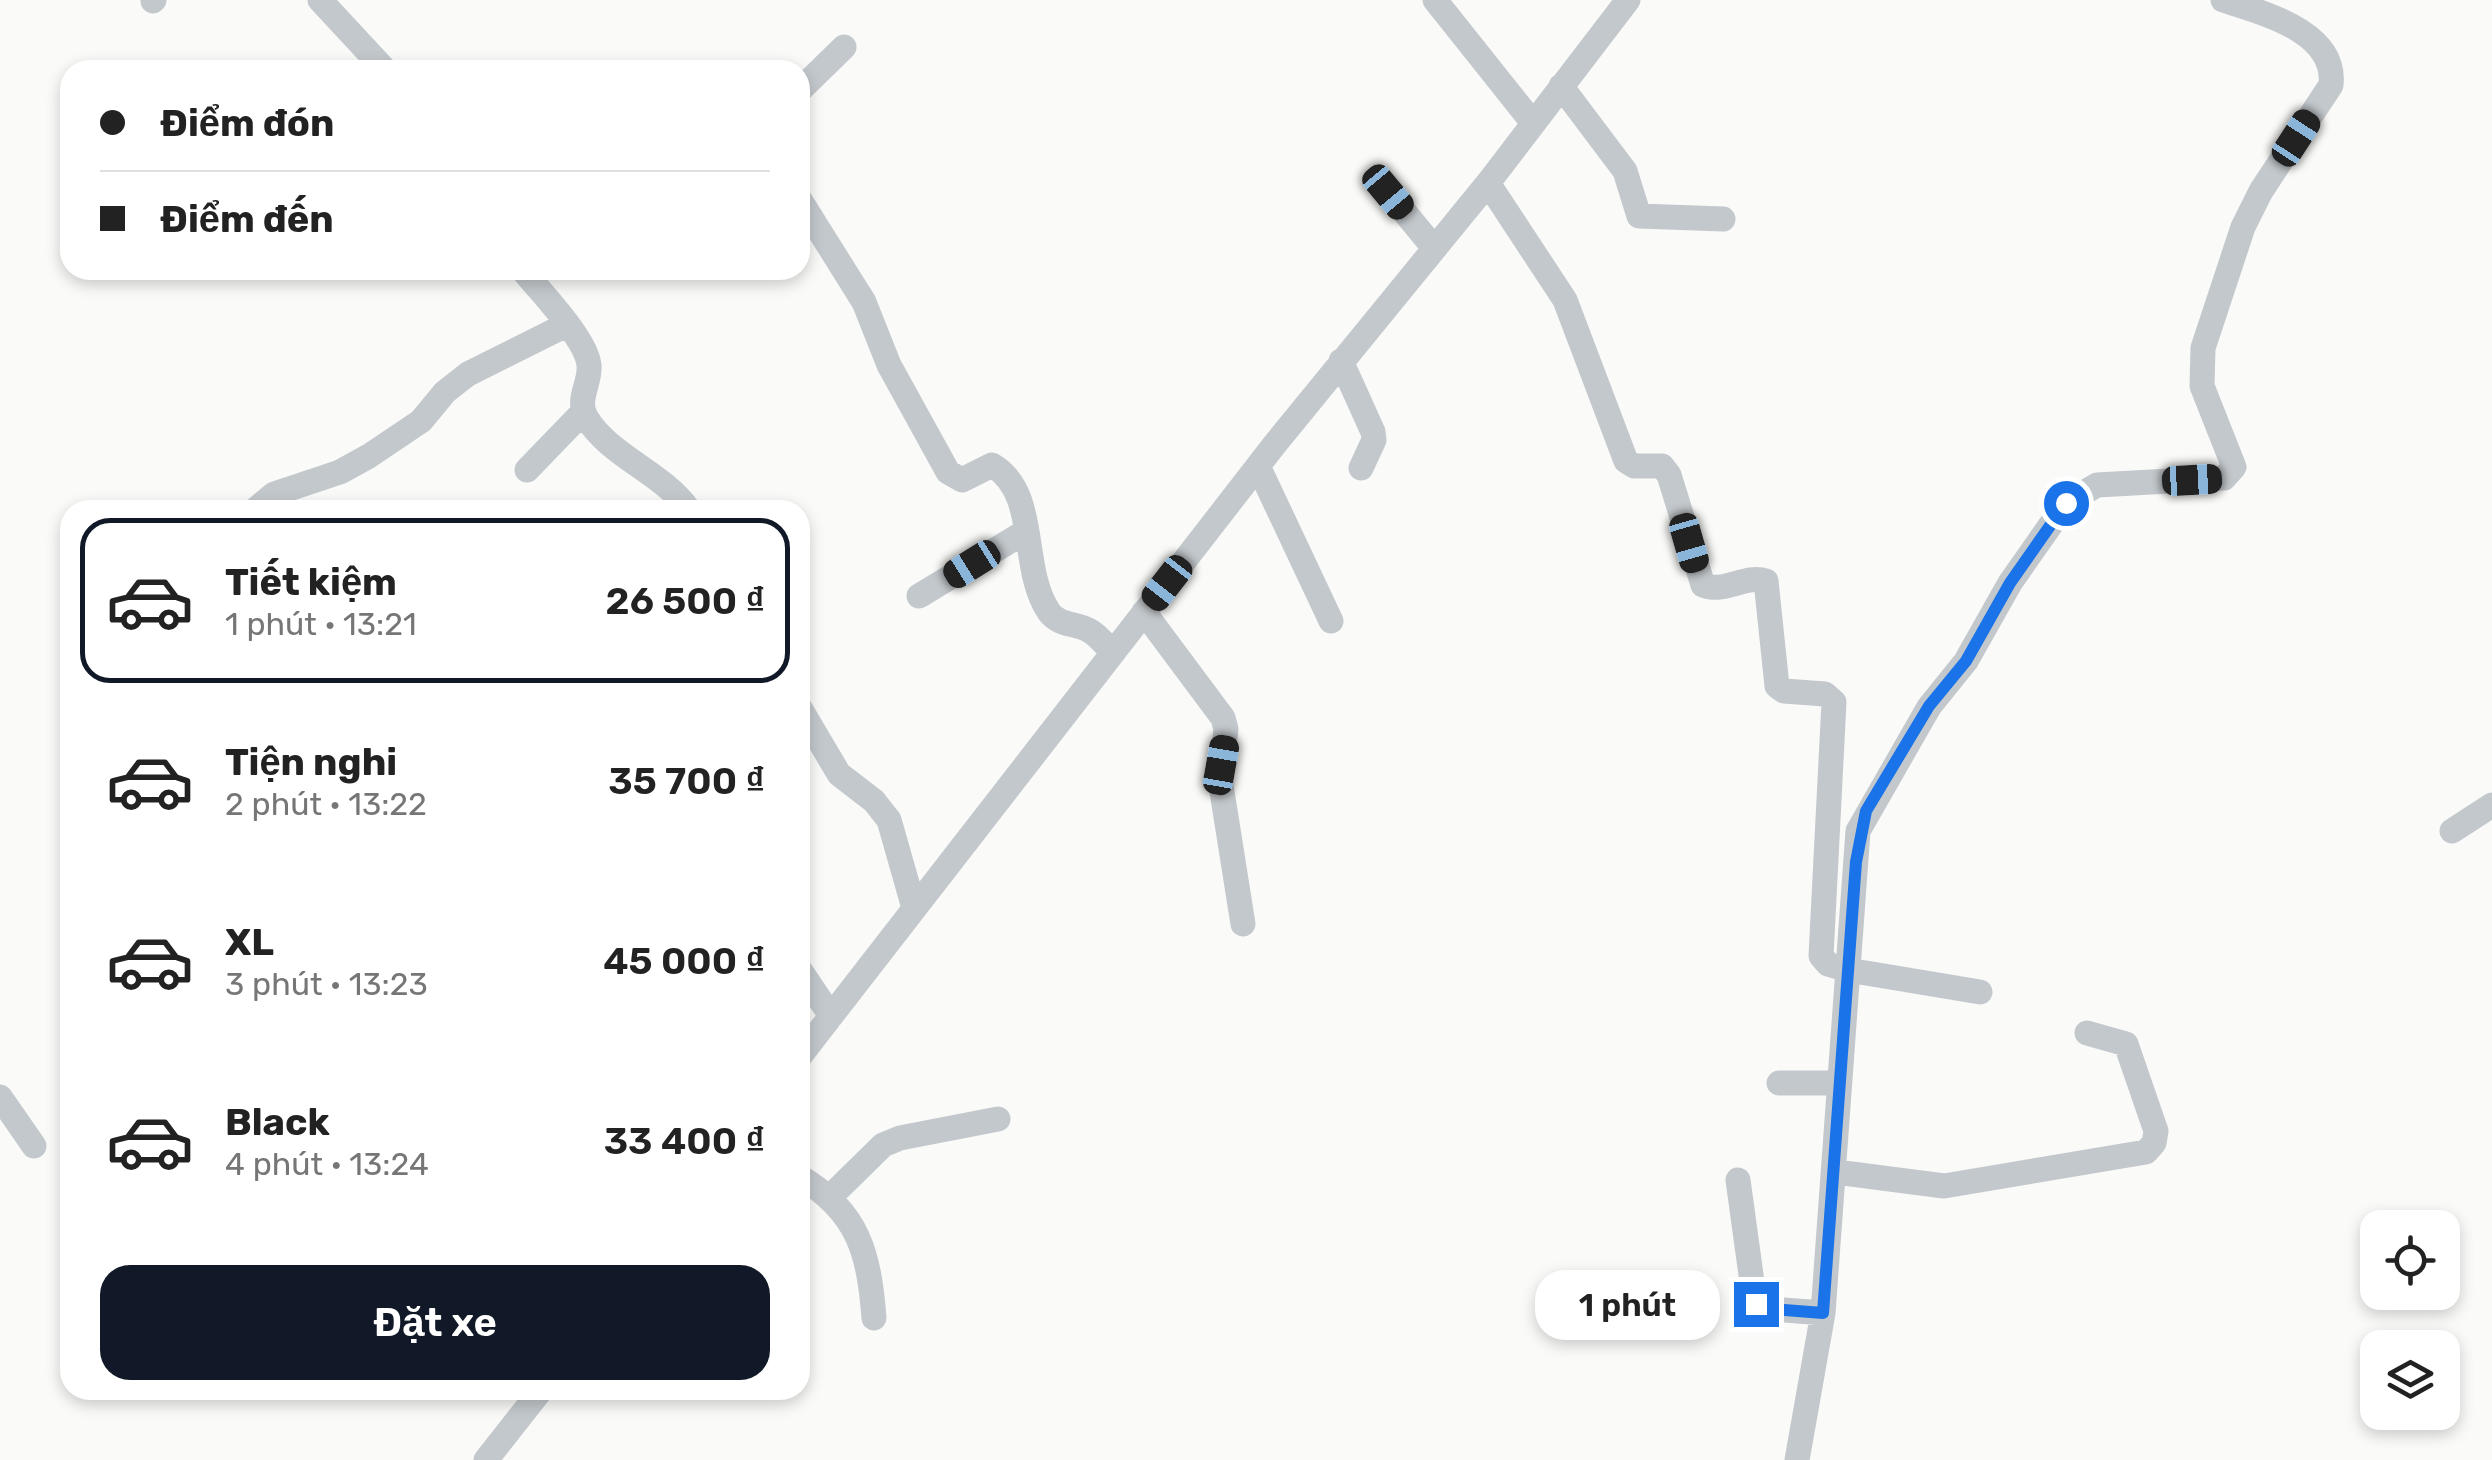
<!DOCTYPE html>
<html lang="vi">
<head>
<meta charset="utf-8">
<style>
	:root { --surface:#fff; --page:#f6f6f6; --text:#222; --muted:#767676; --line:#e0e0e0; --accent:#111827 }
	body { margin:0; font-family:Rubik,sans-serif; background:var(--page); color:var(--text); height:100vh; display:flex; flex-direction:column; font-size:38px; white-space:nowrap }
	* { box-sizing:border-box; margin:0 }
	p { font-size:32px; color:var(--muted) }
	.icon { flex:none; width:55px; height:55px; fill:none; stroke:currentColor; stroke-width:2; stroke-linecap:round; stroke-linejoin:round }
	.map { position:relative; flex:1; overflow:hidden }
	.drawer { position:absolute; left:60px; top:500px; width:750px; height:900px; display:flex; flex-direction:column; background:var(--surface); border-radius:30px; box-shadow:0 5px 15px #0003 }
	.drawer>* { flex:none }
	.hud { position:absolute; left:60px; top:60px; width:750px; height:220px; border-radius:30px; box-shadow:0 5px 15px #0003; display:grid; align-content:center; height:220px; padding:0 40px; background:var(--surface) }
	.tools { position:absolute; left:2360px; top:1210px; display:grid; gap:20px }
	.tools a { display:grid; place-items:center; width:100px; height:100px; border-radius:20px; background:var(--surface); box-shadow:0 5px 15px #0003; font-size:50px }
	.end { position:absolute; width:45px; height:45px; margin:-22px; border:12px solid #1a73e8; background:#fff; box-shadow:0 0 0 5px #fff }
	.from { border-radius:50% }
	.bubble { position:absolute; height:70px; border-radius:30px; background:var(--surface); box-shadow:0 5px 15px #0003; font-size:32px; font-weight:600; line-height:70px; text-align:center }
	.car { position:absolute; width:30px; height:60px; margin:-30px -15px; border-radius:12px; box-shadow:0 0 8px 2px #0007; background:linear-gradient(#222 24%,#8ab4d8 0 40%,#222 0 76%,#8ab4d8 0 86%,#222 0) }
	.hud b { display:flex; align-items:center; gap:35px; height:95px; font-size:38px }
	.hud b+b { border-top:2px solid var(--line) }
	.hud i { width:25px; height:25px; background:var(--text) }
	ul { padding:18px 0 0; list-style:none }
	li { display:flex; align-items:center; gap:30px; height:165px; margin:0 20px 15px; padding:0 20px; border:5px solid transparent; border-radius:30px }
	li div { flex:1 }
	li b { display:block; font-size:38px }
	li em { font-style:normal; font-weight:600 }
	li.selected { border-color:var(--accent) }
	li>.icon { width:90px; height:90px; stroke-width:1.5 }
	.action { display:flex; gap:20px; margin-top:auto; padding:20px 40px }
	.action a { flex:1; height:115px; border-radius:30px; background:var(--accent); color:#fff; font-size:40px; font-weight:600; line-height:115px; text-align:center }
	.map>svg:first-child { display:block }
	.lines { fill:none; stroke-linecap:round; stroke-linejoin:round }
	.minor { stroke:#c3c8cc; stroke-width:25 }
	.route { stroke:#1a73e8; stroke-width:12 }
</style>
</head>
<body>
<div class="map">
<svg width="2492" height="1460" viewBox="0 0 2492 1460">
	<rect width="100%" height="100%" fill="#fafaf8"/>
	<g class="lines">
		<!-- minor -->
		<path class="minor" d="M320 0 385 70
			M1435 0 1533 123
			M153 1 154 0
			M1561 86 1625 171 1639 216 1723 219
			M800 90 844 47
			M1488 183 1565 300 1626 461 1634 466H1662L1669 475 1703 585C1724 594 1745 574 1766 581L1777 686 1784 691 1825 694 1834 702 1821 956 1828 964 1848 970 1980 992
			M1388 192 1434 248
			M800 200 864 302 889 365 948 472 962 480 992 465C1040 493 1019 568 1049 612 1059 626 1077 623 1090 631 1099 636 1106 646 1113 653
			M523 270C540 292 586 338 589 365 591 383 576 399 586 417 609 456 662 472 689 510
			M1341 361 1373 432 1374 440 1361 468
			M1258 466 1331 621
			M527 470 583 412
			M255 510 274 494 340 472 369 456 421 421 445 392 468 374 566 325
			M919 596 1025 532
			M1144 612 1223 718 1226 729 1220 779 1243 924
			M800 708 839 774 874 801 889 820 914 908
			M2452 831 2492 805
			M800 970 831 1016
			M800 1056 1275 444 1488 183 1628 0
			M1779 1083H1839
			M0 1097 34 1146
			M1836 1172 1944 1186 2146 1152 2154 1143 2156 1131 2126 1044 2087 1033
			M800 1177C859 1212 869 1254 874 1318
			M1738 1180 1755 1304 1760 1308 1823 1313
			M830 1197 883 1145 900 1138 998 1119
			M486 1460 541 1390
			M1797 1460 1823 1313 1858 831 1929 707 1966 661 2010 583 2066 503 2097 485 2224 478 2234 467 2202 386 2203 348 2243 227 2261 191 2331 85C2337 31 2262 13 2223 0"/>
	</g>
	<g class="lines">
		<!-- route -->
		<path class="route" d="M1756 1304 1760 1308 1823 1313 1856 862 1866 811 1929 706 1966 661 2010 583 2066 503"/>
	</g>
</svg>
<div class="tools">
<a><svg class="icon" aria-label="locate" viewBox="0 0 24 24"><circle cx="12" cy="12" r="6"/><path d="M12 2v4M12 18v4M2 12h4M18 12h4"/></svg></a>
<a><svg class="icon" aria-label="layers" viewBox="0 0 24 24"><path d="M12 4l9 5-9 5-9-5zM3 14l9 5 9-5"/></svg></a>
</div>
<i class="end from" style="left:2066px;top:503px"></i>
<i class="end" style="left:1756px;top:1304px"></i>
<div class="bubble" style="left:1535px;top:1270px;width:185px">1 phút</div>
<i class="car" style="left:2296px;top:138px;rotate:33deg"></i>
<i class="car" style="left:1388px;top:192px;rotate:140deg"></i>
<i class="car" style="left:2192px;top:480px;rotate:87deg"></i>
<i class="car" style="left:1689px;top:543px;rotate:164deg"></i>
<i class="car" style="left:972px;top:564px;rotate:238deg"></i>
<i class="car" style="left:1167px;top:583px;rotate:218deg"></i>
<i class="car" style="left:1221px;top:765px;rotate:10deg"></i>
<div class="hud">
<b><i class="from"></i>Điểm đón</b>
<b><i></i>Điểm đến</b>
</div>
<section class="drawer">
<ul>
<li class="selected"><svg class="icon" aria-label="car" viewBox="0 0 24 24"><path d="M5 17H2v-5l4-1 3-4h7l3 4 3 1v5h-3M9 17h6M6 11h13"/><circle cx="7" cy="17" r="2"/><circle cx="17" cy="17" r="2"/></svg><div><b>Tiết kiệm</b><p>1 phút · 13:21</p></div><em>26 500 ₫</em></li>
<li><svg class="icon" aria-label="car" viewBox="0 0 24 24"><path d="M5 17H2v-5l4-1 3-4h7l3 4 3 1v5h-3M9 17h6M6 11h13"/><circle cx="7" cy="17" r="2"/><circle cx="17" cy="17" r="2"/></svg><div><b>Tiện nghi</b><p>2 phút · 13:22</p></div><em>35 700 ₫</em></li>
<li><svg class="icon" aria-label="car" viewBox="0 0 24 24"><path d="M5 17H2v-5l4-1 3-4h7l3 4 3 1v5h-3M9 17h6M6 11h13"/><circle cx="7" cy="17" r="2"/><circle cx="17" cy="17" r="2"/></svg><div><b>XL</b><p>3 phút · 13:23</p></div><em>45 000 ₫</em></li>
<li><svg class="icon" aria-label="car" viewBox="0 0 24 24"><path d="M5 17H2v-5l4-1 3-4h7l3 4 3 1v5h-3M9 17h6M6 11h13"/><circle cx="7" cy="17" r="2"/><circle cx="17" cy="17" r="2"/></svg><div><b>Black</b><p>4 phút · 13:24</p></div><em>33 400 ₫</em></li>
</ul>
<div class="action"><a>Đặt xe</a></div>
</section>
</div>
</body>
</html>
